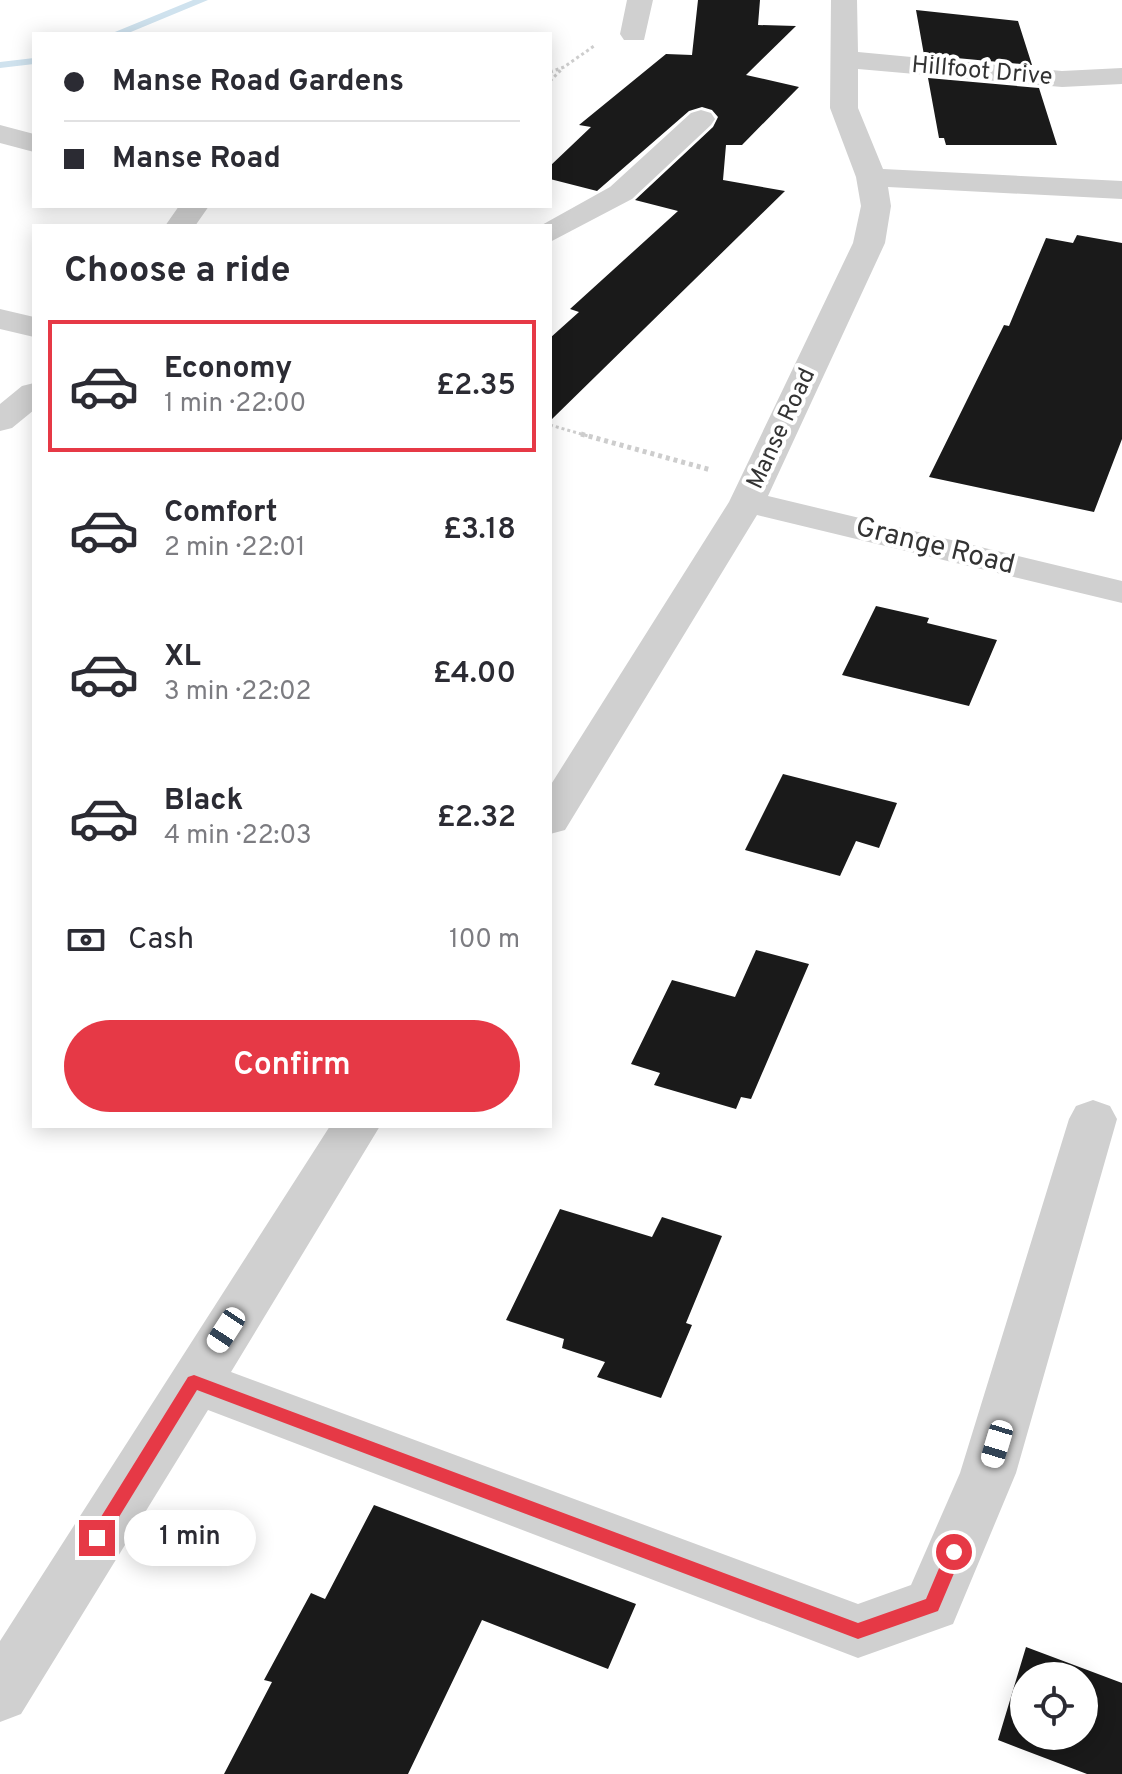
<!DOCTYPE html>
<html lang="en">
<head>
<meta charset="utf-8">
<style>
	:root { --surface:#fff; --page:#f2f2f3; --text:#2b2b33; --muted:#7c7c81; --line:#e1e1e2; --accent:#e63946 }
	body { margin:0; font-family:Overpass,sans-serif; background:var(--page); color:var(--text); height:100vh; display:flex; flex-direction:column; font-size:30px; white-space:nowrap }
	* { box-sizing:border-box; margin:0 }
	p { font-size:26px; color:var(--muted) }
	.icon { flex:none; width:44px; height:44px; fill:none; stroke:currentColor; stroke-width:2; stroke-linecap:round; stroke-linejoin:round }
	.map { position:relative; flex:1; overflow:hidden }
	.drawer { position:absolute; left:32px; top:224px; width:520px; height:904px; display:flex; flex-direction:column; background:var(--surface); border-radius:0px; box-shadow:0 4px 20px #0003 }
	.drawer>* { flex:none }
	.top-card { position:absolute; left:32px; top:32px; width:520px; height:176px; border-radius:0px; box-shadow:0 4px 20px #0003; display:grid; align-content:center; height:176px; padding:0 32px; background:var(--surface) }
	.fabs { position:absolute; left:1010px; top:1662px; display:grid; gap:16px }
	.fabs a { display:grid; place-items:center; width:88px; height:88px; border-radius:50%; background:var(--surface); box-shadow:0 4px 20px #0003; font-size:40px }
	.end { position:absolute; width:36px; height:36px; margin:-18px; border:10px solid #e63946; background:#fff; box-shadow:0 0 0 4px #fff }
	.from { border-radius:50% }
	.bubble { position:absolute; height:56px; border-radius:28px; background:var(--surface); box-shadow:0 4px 20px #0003; font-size:26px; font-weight:600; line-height:56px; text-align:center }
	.car { position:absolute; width:24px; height:48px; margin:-24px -12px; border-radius:10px; box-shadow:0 0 6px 2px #0007; background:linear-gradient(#fff 24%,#345 0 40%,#fff 0 76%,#345 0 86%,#fff 0) }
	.top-card b { display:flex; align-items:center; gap:28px; height:76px; font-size:30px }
	.top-card b+b { border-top:2px solid var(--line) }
	.top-card i { width:20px; height:20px; background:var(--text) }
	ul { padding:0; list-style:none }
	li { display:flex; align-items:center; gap:24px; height:132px; margin:0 16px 12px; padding:0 16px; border:4px solid transparent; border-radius:0px }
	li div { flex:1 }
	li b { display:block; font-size:30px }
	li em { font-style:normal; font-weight:600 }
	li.on { border-color:var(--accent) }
	li>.icon { width:72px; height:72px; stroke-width:1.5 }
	h2 { padding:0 32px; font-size:36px; line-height:96px }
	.pay { display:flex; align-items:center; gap:20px; height:88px; padding:0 32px; font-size:30px }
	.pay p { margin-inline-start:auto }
	.primary-button { display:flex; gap:16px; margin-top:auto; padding:16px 32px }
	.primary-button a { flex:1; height:92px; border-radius:48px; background:var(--accent); color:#fff; font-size:32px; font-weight:600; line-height:92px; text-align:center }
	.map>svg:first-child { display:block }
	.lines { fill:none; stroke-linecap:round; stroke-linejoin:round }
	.stream { fill:#cfe2ee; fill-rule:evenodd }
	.building { fill:#1a1a1a; fill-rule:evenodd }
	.path-far1 { stroke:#cdcdcd; stroke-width:3; stroke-dasharray:3 3; stroke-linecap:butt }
	.path { stroke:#cdcdcd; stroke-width:5; stroke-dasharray:4 4; stroke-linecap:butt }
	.minor { fill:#d0d0d0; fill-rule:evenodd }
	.route { fill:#e63946 }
	.labels { text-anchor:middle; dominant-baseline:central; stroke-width:8; stroke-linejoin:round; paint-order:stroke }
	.far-street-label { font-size:24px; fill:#333; stroke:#fff }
	.street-label { font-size:28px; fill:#333; stroke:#fff }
</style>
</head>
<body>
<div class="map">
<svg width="1122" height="1774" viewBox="0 0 1122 1774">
	<rect width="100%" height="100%" fill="#fff"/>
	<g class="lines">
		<!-- stream -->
		<path class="stream" d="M193 0H208L126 34H110Z
			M34 58V64L0 68V62Z"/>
	</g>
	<!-- building -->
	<path class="building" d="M698 0H760L758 25 796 26 746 75 799 87 742 145H726L723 180 785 191 550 421V338L579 312 570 309 678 211 635 200 713 127 718 117 712 110 702 107 689 111 597 191 550 179V166L591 127 579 125 666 54 692 55Z
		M916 10 1018 21 1032 65 924 55Z
		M928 78 1039 88 1057 145H946L944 138H939Z
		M1077 235 1122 243V439L1094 512 929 477 1004 325 1009 326 1046 238 1073 243Z
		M876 606 929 618 927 623 997 640 969 706 842 675Z
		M783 774 897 803 879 848 856 841 840 876 745 850Z
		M756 950 809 964 751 1099 741 1097 736 1109 654 1085 660 1073 631 1064 672 980 735 997Z
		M560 1209 652 1237 662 1217 722 1236 686 1323 692 1325 661 1398 597 1377 605 1362 562 1348 564 1339 506 1320Z
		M374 1505 636 1604 608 1669 482 1620 408 1774H224L272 1682 264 1680 311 1593 325 1599Z
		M1026 1647 1122 1683V1774H1087L998 1740ZM1024 1676H1084V1736H1024Z"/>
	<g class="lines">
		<!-- path-far1 -->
		<path class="path-far1" d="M550 72 564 67 594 46
			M550 81 561 70
			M550 425 588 436"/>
		<!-- path -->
		<path class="path" d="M581 434 711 470"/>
		<!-- minor -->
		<path class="minor" d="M627 0H653L644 40H624L620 34Z
			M831 0H857L858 52 1062 71 1122 68V84L1062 87 858 69V108L883 169 1122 181V199L888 187 891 206 885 243 768 496 1122 581V603L757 515 565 830 550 834V786L729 502 853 243 861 206 856 177 830 108Z
			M701 110 711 113 715 119 711 125 632 199 550 242V226H540L610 187 691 113Z
			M0 125 34 134V152L0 143Z
			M179 206H209L195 226H165Z
			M0 309 34 317V337L0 329Z
			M34 383V410L12 428 0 431V404L22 386Z
			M1093 1100 1110 1106 1117 1119 1016 1473 953 1624 858 1658 208 1410 21 1714 0 1722V1641L330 1126H380L231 1372 858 1604 911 1585 960 1473 1069 1119 1076 1106Z"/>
	</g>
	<!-- route -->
	<path class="route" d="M194 1375 858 1623 926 1599 948 1547H960L963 1552 938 1611 858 1639 197 1390 103 1543H91V1533L188 1377Z"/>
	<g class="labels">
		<!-- far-street labels -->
		<g class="far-street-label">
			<text transform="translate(982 72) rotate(5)">Hillfoot Drive</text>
			<text transform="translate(782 429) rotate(-65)">Manse Road</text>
		</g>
		<!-- street labels -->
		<g class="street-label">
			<text transform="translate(935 547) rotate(14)">Grange Road</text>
		</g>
	</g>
</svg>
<div class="fabs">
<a><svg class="icon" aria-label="locate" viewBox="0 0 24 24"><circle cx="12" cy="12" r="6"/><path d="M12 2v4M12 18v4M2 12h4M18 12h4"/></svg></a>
</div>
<i class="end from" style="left:954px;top:1552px"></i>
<i class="end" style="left:97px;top:1538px"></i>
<div class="bubble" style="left:124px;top:1510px;width:132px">1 min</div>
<i class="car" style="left:226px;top:1330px;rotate:213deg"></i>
<i class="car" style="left:997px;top:1444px;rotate:197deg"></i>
<div class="top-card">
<b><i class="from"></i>Manse Road Gardens</b>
<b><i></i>Manse Road</b>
</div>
<section class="drawer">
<h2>Choose a ride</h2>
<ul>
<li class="on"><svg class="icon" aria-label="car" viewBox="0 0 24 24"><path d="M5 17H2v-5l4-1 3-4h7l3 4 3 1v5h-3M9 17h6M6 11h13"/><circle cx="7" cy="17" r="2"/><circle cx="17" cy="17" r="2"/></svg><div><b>Economy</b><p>1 min · 22:00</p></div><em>£2.35</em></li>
<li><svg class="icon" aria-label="car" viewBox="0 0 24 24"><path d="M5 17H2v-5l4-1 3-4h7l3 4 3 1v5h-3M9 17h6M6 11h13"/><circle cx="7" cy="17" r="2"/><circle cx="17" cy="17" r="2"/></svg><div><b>Comfort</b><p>2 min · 22:01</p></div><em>£3.18</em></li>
<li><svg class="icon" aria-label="car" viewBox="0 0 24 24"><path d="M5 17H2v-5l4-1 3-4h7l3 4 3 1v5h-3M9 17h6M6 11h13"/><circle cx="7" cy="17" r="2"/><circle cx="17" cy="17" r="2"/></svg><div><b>XL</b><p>3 min · 22:02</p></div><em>£4.00</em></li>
<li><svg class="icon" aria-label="car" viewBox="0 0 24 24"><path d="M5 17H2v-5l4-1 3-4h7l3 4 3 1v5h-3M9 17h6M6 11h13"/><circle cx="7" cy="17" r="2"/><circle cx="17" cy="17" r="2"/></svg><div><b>Black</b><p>4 min · 22:03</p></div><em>£2.32</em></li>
</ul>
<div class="pay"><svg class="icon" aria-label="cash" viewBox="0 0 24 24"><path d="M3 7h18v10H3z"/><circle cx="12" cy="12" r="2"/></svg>Cash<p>100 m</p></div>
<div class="primary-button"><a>Confirm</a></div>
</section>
</div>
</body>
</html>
